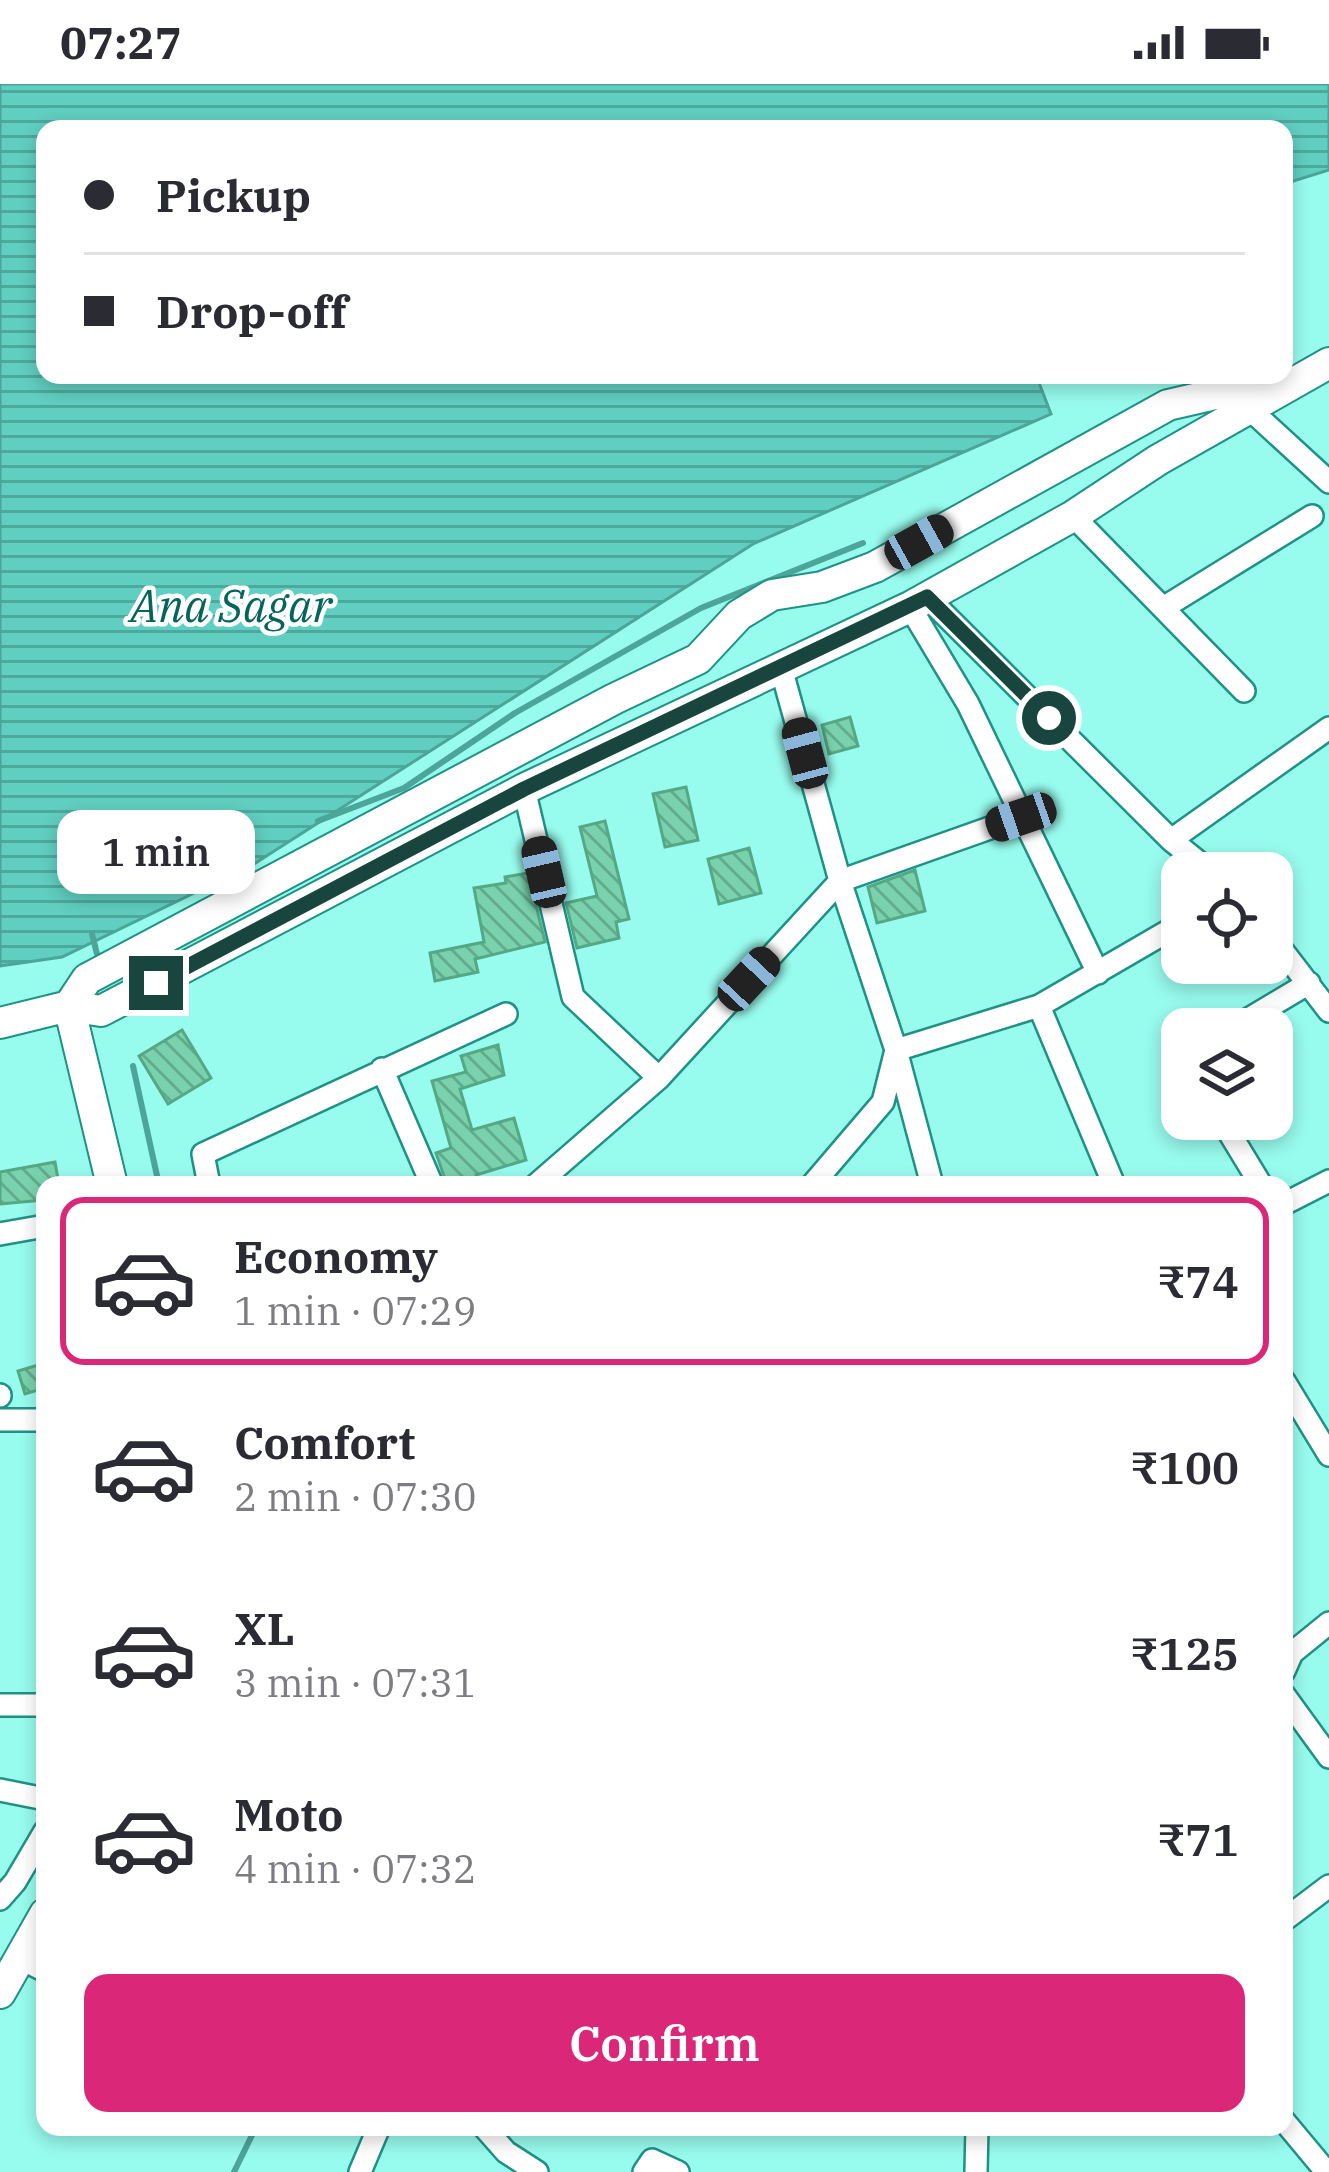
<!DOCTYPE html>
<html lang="en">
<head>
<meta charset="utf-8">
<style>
	:root { --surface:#fff; --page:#f2f2f3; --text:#2b2b33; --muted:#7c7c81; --line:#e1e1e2; --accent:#db2777 }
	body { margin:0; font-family:"IBM Plex Serif",serif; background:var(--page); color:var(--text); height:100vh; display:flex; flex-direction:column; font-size:45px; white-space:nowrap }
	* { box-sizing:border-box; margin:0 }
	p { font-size:39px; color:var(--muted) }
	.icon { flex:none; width:66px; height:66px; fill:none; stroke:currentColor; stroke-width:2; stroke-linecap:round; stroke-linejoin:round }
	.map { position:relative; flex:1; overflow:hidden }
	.side { position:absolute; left:36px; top:1092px; width:1257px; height:960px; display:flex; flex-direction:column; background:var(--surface); border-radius:24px; box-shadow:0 6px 18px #0003 }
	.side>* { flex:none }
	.top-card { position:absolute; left:36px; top:36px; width:1257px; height:264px; border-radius:24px; box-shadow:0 6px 18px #0003; display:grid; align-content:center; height:264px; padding:0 48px; background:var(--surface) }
	.buttons { position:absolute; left:1161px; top:768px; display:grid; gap:24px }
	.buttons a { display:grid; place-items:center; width:132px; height:132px; border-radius:24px; background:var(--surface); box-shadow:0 6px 18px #0003; font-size:60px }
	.end { position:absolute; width:54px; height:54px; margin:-27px; border:15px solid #19453f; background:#fff; box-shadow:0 0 0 6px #fff }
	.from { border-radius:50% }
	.bubble { position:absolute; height:84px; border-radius:24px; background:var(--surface); box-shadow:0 6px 18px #0003; font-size:39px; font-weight:600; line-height:84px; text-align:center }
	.car { position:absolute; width:36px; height:72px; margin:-36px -18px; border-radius:15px; box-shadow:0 0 9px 3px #0007; background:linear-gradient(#222 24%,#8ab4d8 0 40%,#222 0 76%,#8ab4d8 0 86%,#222 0) }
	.top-card b { display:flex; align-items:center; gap:42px; height:114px; font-size:45px }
	.top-card b+b { border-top:3px solid var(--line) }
	.top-card i { width:30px; height:30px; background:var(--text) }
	ul { padding:21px 0 0; list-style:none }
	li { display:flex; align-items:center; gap:36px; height:168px; margin:0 24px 18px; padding:0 24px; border:6px solid transparent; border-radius:24px }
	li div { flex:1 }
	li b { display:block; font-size:45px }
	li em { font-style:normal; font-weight:600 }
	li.current { border-color:var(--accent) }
	li>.icon { width:108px; height:108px; stroke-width:1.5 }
	.cta { display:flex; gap:24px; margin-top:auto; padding:24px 48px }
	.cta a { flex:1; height:138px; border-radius:24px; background:var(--accent); color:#fff; font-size:48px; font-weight:600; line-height:138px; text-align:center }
	.status { display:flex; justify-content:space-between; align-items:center; height:84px; padding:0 60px; background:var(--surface); direction:ltr }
	.status svg { height:33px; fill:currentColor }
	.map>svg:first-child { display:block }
	.water { fill:url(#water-rules); stroke:#4ba599; stroke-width:3 }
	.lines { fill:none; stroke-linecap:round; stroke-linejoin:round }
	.stream { stroke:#4ba599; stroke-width:6 }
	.building { fill:url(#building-back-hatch); stroke:#55a885; stroke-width:3 }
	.street-casing { stroke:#209185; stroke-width:26 }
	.secondary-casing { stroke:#209185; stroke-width:34 }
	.street { stroke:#fff; stroke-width:21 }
	.secondary { stroke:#fff; stroke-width:30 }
	.route { stroke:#19453f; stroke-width:15 }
	.labels { text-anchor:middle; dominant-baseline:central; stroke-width:9; stroke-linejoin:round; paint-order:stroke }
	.water-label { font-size:45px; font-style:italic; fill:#05655c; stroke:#fff }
</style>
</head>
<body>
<div class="status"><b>07:27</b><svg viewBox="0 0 49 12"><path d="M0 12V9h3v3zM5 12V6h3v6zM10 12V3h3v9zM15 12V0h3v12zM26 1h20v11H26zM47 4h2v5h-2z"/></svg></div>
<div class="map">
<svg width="1329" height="2088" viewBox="0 0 1329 2088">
	<defs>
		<pattern id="water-rules" width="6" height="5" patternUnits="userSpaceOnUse" patternTransform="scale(3)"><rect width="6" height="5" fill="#60cec0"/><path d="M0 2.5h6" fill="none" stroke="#4ea99d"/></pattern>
		<pattern id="building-back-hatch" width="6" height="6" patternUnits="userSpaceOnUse" patternTransform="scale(3)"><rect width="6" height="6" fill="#79d2ab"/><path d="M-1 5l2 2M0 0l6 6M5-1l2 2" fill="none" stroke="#62ac8d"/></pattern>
	</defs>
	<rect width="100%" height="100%" fill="#97fbed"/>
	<!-- water -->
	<path class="water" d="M0 0H1329V86L1284 100V45H45V291H1036L1051 330 753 460 254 780 62 873 0 882Z"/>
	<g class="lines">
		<!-- stream -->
		<path class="stream" d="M318 737 404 704 515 629 701 524 863 459
			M92 850 97 870
			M133 982 159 1101
			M234 2088 256 2043"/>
	</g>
	<!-- building -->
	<path class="building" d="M850 633 858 662 829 670 822 641Z
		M686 703 698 756 665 763 653 710Z
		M605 737 629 835 616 838 619 854 577 864 566 819 597 812 580 743Z
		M749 764 761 809 719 820 708 775Z
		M915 786 925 827 877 839 868 803Z
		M528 789 545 858 475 875 478 888 435 897 430 869 484 858 474 804 506 799 505 793Z
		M182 946 211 994 168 1020 139 972Z
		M498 961 504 991 460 1005 472 1046 514 1034 526 1076 476 1091 479 1101H447L436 1069 451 1064 432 997 466 988 461 972Z
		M55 1078 59 1101H45V1116L0 1120V1088Z
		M45 1279V1304L25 1310 18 1287Z"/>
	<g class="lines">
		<!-- street casing -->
		<g class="street-casing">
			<path id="street" d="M1243 319 1329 398
				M1073 432 1244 607
				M927 513 1171 756 1212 789
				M910 523 968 620 1098 889
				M1163 524 1312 432
				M781 584 840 797 896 966 932 1101
				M524 705 573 913 659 994
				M1171 756 1329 644
				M1272 853 1329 927
				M1039 922 1114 1101
				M1232 945 1309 899
				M382 985 432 1101
				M1221 1035 1261 1101
				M209 1101 203 1070 506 930
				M536 1101 659 994 840 797 1021 733
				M812 1101 883 1018 896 966 1039 922 1182 839
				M1284 1120 1329 1097
				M0 1150 45 1142
				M1284 1297 1329 1371
				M0 1312V1311
				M0 1336H45
				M1284 1587 1292 1569 1329 1539
				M1284 1611 1329 1673
				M0 1621H45
				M0 1706 45 1715
				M0 1815 15 1798 45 1747
				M1284 1836 1329 1802
				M18 1873 45 1887
				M1284 2037 1324 2085
				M484 2043 506 2068 537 2088
				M360 2088 379 2043
				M644 2088 652 2076 678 2088
				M976 2088 977 2043"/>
		</g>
		<!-- secondary casing -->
		<g class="secondary-casing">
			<path id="secondary" d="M0 939 69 922 101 927 524 705 910 523 1073 432 1158 376 1329 279
				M112 1101 69 922 87 895 614 615 698 575 739 531 772 511 822 503 875 483 1168 321 1220 309 1267 291
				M0 1909 45 1830"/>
		</g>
		<!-- street -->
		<use href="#street" class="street"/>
		<!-- secondary -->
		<use href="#secondary" class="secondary"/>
	</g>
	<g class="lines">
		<!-- route -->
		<path class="route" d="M156 899 524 705 927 513 1049 634"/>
	</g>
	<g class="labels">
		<!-- water labels -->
		<g class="water-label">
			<text x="231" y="521">Ana Sagar</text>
		</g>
	</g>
</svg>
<div class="buttons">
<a><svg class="icon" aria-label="locate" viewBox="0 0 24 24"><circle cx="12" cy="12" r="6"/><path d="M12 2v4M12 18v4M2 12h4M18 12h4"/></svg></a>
<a><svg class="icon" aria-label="layers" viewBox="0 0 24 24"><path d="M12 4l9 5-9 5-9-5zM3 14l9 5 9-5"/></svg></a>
</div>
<i class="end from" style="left:1049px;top:634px"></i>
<i class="end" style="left:156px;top:899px"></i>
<div class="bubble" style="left:57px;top:726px;width:198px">1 min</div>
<i class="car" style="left:919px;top:458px;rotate:61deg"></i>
<i class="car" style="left:805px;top:669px;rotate:345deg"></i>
<i class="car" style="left:1021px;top:733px;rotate:251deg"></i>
<i class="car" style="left:544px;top:788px;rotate:347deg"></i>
<i class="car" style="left:749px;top:895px;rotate:43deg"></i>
<div class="top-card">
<b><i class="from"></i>Pickup</b>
<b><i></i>Drop-off</b>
</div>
<section class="side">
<ul>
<li class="current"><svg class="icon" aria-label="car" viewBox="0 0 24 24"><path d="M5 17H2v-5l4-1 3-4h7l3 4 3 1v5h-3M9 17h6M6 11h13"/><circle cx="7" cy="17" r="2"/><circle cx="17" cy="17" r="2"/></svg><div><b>Economy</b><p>1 min · 07:29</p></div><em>₹74</em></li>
<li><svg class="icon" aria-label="car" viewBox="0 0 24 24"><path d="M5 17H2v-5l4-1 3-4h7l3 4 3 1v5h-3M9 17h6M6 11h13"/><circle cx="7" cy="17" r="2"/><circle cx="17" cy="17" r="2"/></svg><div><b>Comfort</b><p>2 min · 07:30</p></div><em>₹100</em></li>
<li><svg class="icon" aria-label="car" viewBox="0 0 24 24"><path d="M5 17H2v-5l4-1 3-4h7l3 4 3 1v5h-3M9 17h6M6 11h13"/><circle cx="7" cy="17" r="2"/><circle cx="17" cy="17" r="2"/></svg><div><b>XL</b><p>3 min · 07:31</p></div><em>₹125</em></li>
<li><svg class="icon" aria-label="car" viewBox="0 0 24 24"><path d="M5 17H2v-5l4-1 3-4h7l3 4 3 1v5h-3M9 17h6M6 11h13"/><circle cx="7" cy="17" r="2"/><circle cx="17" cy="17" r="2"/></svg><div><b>Moto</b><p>4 min · 07:32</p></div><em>₹71</em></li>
</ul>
<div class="cta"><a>Confirm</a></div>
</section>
</div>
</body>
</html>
